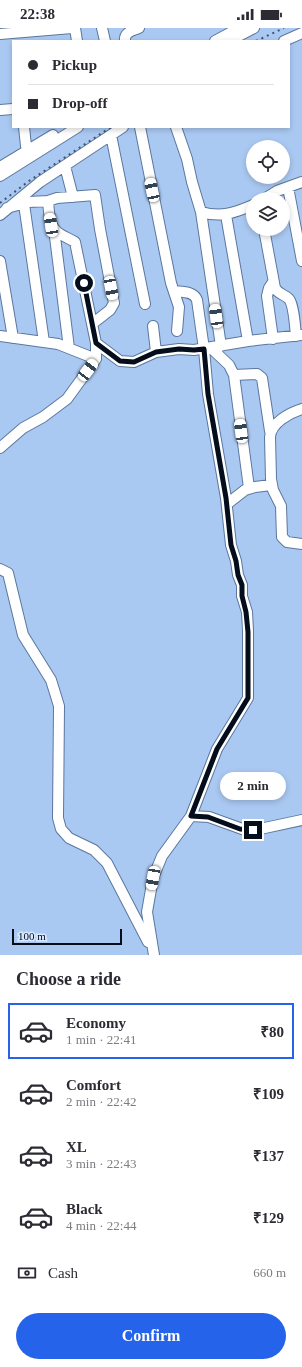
<!DOCTYPE html>
<html lang="en">
<head>
<meta charset="utf-8">
<style>
	:root { --surface:#fff; --page:#f2f2f3; --text:#2b2b33; --muted:#7c7c81; --line:#e1e1e2; --accent:#2563eb }
	body { margin:0; font-family:"Times New Roman",serif; background:var(--page); color:var(--text); height:100vh; display:flex; flex-direction:column; font-size:15px; white-space:nowrap }
	* { box-sizing:border-box; margin:0 }
	p { font-size:13px; color:var(--muted) }
	.icon { flex:none; width:22px; height:22px; fill:none; stroke:currentColor; stroke-width:2; stroke-linecap:round; stroke-linejoin:round }
	.map { position:relative; height:927px; overflow:hidden }
	.sheet { display:flex; flex-direction:column; background:var(--surface); flex:1 }
	.sheet>* { flex:none }
	.top-card { position:absolute; left:12px; top:12px; width:278px; height:88px; border-radius:0px; box-shadow:0 2px 6px #0003; display:grid; align-content:center; height:88px; padding:0 16px; background:var(--surface) }
	.controls { position:absolute; left:246px; top:112px; display:grid; gap:8px }
	.controls a { display:grid; place-items:center; width:44px; height:44px; border-radius:50%; background:var(--surface); box-shadow:0 2px 6px #0003; font-size:20px }
	.scale { position:absolute; left:12px; bottom:10px; width:110px; box-sizing:border-box; padding-left:4px; border:2px solid #040d1b; border-top:0; font-size:11px; line-height:14px; white-space:nowrap; color:#040d1b; -webkit-text-stroke:3px #d8e8fe; paint-order:stroke }
	.end { position:absolute; width:18px; height:18px; margin:-9px; border:5px solid #040d1b; background:#fff; box-shadow:0 0 0 2px #fff }
	.from { border-radius:50% }
	.bubble { position:absolute; height:28px; border-radius:14px; background:var(--surface); box-shadow:0 2px 6px #0003; font-size:13px; font-weight:800; line-height:28px; text-align:center }
	.car { position:absolute; width:12px; height:24px; margin:-12px -6px; border-radius:5px; box-shadow:0 0 3px 1px #0007; background:linear-gradient(#fff 24%,#345 0 40%,#fff 0 76%,#345 0 86%,#fff 0) }
	.top-card b { display:flex; align-items:center; gap:14px; height:38px; font-size:15px }
	.top-card b+b { border-top:1px solid var(--line) }
	.top-card i { width:10px; height:10px; background:var(--text) }
	ul { padding:0; list-style:none }
	li { display:flex; align-items:center; gap:12px; height:56px; margin:0 8px 6px; padding:0 8px; border:2px solid transparent; border-radius:0px }
	li div { flex:1 }
	li b { display:block; font-size:15px }
	li em { font-style:normal; font-weight:800 }
	li.on { border-color:var(--accent) }
	li>.icon { width:36px; height:36px; stroke-width:1.5 }
	h2 { padding:0 16px; font-size:18px; line-height:48px }
	.pay { display:flex; align-items:center; gap:10px; height:44px; padding:0 16px; font-size:15px }
	.pay p { margin-inline-start:auto }
	.primary-button { display:flex; gap:8px; margin-top:auto; padding:8px 16px }
	.primary-button a { flex:1; height:46px; border-radius:24px; background:var(--accent); color:#fff; font-size:16px; font-weight:800; line-height:46px; text-align:center }
	.status { display:flex; justify-content:space-between; align-items:center; height:28px; padding:0 20px; background:var(--surface); direction:ltr }
	.status svg { height:11px; fill:currentColor }
	.map>svg:first-child { display:block }
	.lines { fill:none; stroke-linecap:round; stroke-linejoin:round }
	.minor-casing { stroke:#5b779d; stroke-width:12 }
	.minor { stroke:#fff; stroke-width:10 }
	.rail { stroke:#41536b; stroke-width:2; stroke-dasharray:2 4; stroke-linecap:butt }
	.route { stroke:#040d1b; stroke-width:5 }
</style>
</head>
<body>
<div class="status"><b>22:38</b><svg viewBox="0 0 49 12"><path d="M0 12V9h3v3zM5 12V6h3v6zM10 12V3h3v9zM15 12V0h3v12zM26 1h20v11H26zM47 4h2v5h-2z"/></svg></div>
<div class="map">
<svg width="302" height="927" viewBox="0 0 302 927">
	<rect width="100%" height="100%" fill="#aac9f2"/>
	<g class="lines">
		<!-- minor casing -->
		<g class="minor-casing">
			<path id="minor" d="M75 0 77 13
				M102 0 105 13
				M0 6 72 0
				M231 12 254 0
				M125 13C124 4 132 3 139 0
				M215 13 239 0
				M284 13 302 5
				M0 82 13 81
				M24 99 26 118
				M140 99 171 255 179 279 177 303
				M176 99 187 131 192 154 201 184 221 318
				M111 107 145 276
				M65 138 73 169
				M0 139 53 107
				M0 148 78 99
				M288 159 302 233
				M264 171 277 163 302 154
				M24 176 44 314
				M7 180 29 174 48 173 57 170 95 167 100 201 114 275 110 282 92 296
				M201 184C221 190 234 185 253 177
				M0 187 40 154 123 99
				M226 187 248 313
				M54 201 69 320
				M264 201 275 260C278 266 284 266 289 271 294 277 295 299 296 308
				M0 233 13 310
				M273 254 269 260 267 268 273 311
				M153 298 156 324
				M0 308 58 316 96 331
				M96 315 120 333 134 334 156 324 179 321 194 322 248 313 302 307
				M211 320 229 337 234 347 249 460
				M234 347 257 346 262 350 270 403
				M302 381C289 385 271 395 270 409L271 451 273 462 281 478 282 509 287 514 302 516
				M0 420 23 400 43 389 67 371 96 331V315L75 214C70 211 65 209 60 206 49 200 49 184 48 173
				M227 476 245 462 255 459 271 457
				M0 541 8 545 23 607 51 652 59 678 58 790 61 801 69 810 94 822 107 835 148 914
				M191 788 209 789 245 802 260 801 302 792
				M154 927 147 884 153 850 162 828 191 788 217 721 248 670V603L247 584 242 568V557L238 547 236 533 231 517 226 470 208 366 204 321 197 272C194 263 182 264 174 263"/>
		</g>
		<!-- minor -->
		<use href="#minor" class="minor"/>
		<!-- rail -->
		<path class="rail" d="M256 13 284 0
			M0 175 29 153 111 99"/>
	</g>
	<g class="lines">
		<!-- route -->
		<path class="route" d="M84 255 96 315 120 333 134 334 156 324 179 321 194 322 204 321 208 366 226 470 231 517 236 533 238 547 242 557V568L246 584 248 604V670L217 721 191 788 208 789 240 801 253 802"/>
	</g>
</svg>
<div class="controls">
<a><svg class="icon" aria-label="locate" viewBox="0 0 24 24"><circle cx="12" cy="12" r="6"/><path d="M12 2v4M12 18v4M2 12h4M18 12h4"/></svg></a>
<a><svg class="icon" aria-label="layers" viewBox="0 0 24 24"><path d="M12 4l9 5-9 5-9-5zM3 14l9 5 9-5"/></svg></a>
</div>
<div class="scale">100 m</div>
<i class="end from" style="left:84px;top:255px"></i>
<i class="end" style="left:253px;top:802px"></i>
<div class="bubble" style="left:220px;top:744px;width:66px">2 min</div>
<i class="car" style="left:152px;top:162px;rotate:348deg"></i>
<i class="car" style="left:51px;top:197px;rotate:351deg"></i>
<i class="car" style="left:111px;top:260px;rotate:169deg"></i>
<i class="car" style="left:216px;top:288px;rotate:352deg"></i>
<i class="car" style="left:88px;top:342px;rotate:37deg"></i>
<i class="car" style="left:241px;top:403px;rotate:352deg"></i>
<i class="car" style="left:153px;top:850px;rotate:190deg"></i>
<div class="top-card">
<b><i class="from"></i>Pickup</b>
<b><i></i>Drop-off</b>
</div>
</div>
<section class="sheet">
<h2>Choose a ride</h2>
<ul>
<li class="on"><svg class="icon" aria-label="car" viewBox="0 0 24 24"><path d="M5 17H2v-5l4-1 3-4h7l3 4 3 1v5h-3M9 17h6M6 11h13"/><circle cx="7" cy="17" r="2"/><circle cx="17" cy="17" r="2"/></svg><div><b>Economy</b><p>1 min · 22:41</p></div><em>₹80</em></li>
<li><svg class="icon" aria-label="car" viewBox="0 0 24 24"><path d="M5 17H2v-5l4-1 3-4h7l3 4 3 1v5h-3M9 17h6M6 11h13"/><circle cx="7" cy="17" r="2"/><circle cx="17" cy="17" r="2"/></svg><div><b>Comfort</b><p>2 min · 22:42</p></div><em>₹109</em></li>
<li><svg class="icon" aria-label="car" viewBox="0 0 24 24"><path d="M5 17H2v-5l4-1 3-4h7l3 4 3 1v5h-3M9 17h6M6 11h13"/><circle cx="7" cy="17" r="2"/><circle cx="17" cy="17" r="2"/></svg><div><b>XL</b><p>3 min · 22:43</p></div><em>₹137</em></li>
<li><svg class="icon" aria-label="car" viewBox="0 0 24 24"><path d="M5 17H2v-5l4-1 3-4h7l3 4 3 1v5h-3M9 17h6M6 11h13"/><circle cx="7" cy="17" r="2"/><circle cx="17" cy="17" r="2"/></svg><div><b>Black</b><p>4 min · 22:44</p></div><em>₹129</em></li>
</ul>
<div class="pay"><svg class="icon" aria-label="cash" viewBox="0 0 24 24"><path d="M3 7h18v10H3z"/><circle cx="12" cy="12" r="2"/></svg>Cash<p>660 m</p></div>
<div class="primary-button"><a>Confirm</a></div>
</section>
</body>
</html>
